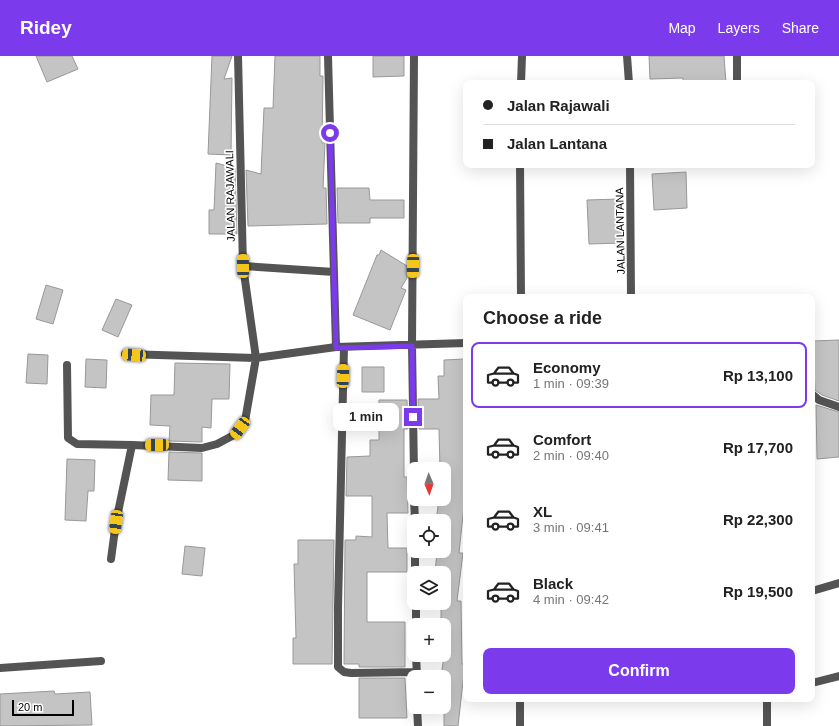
<!DOCTYPE html>
<html lang="en">
<head>
<meta charset="utf-8">
<style>
	:root { --surface:#fff; --page:#f6f6f6; --text:#222; --muted:#767676; --line:#e0e0e0; --accent:#7c3aed }
	body { margin:0; font-family:Arial,sans-serif; background:var(--page); color:var(--text); height:100vh; display:flex; flex-direction:column; font-size:15px; white-space:nowrap }
	* { box-sizing:border-box; margin:0 }
	p { font-size:13px; color:var(--muted) }
	.icon { flex:none; width:22px; height:22px; fill:none; stroke:currentColor; stroke-width:2; stroke-linecap:round; stroke-linejoin:round }
	.map { position:relative; flex:1; overflow:hidden }
	.sheet { position:absolute; left:463px; top:238px; width:352px; height:408px; display:flex; flex-direction:column; background:var(--surface); border-radius:8px; box-shadow:0 4px 16px #0002 }
	.sheet>* { flex:none }
	.top-card { position:absolute; left:463px; top:24px; width:352px; height:88px; border-radius:8px; box-shadow:0 4px 16px #0002; display:grid; align-content:center; height:88px; padding:0 20px; background:var(--surface) }
	.needle { width:26px; rotate:178deg }
	.buttons { position:absolute; left:407px; top:406px; display:grid; gap:8px }
	.buttons a { display:grid; place-items:center; width:44px; height:44px; border-radius:8px; background:var(--surface); box-shadow:0 4px 16px #0002; font-size:20px }
	.scale { position:absolute; left:12px; bottom:10px; width:62px; box-sizing:border-box; padding-left:4px; border:2px solid #000; border-top:0; font-size:11px; line-height:14px; white-space:nowrap; color:#000; -webkit-text-stroke:3px #fff; paint-order:stroke }
	.end { position:absolute; width:18px; height:18px; margin:-9px; border:5px solid #7c3aed; background:#fff; box-shadow:0 0 0 2px #fff }
	.from { border-radius:50% }
	.bubble { position:absolute; height:28px; border-radius:8px; background:var(--surface); box-shadow:0 4px 16px #0002; font-size:13px; font-weight:700; line-height:28px; text-align:center }
	.car { position:absolute; width:12px; height:24px; margin:-12px -6px; border-radius:5px; box-shadow:0 0 3px 1px #0007; background:linear-gradient(#f5c518 24%,#345 0 40%,#f5c518 0 76%,#345 0 86%,#f5c518 0) }
	.top-card b { display:flex; align-items:center; gap:14px; height:38px; font-size:15px }
	.top-card b+b { border-top:1px solid var(--line) }
	.top-card i { width:10px; height:10px; background:var(--text) }
	ul { padding:0; list-style:none }
	li { display:flex; align-items:center; gap:12px; height:66px; margin:0 8px 6px; padding:0 12px; border:2px solid transparent; border-radius:8px }
	li div { flex:1 }
	li b { display:block; font-size:15px }
	li em { font-style:normal; font-weight:700 }
	li.selected { border-color:var(--accent) }
	li>.icon { width:36px; height:36px; stroke-width:1.5 }
	h2 { padding:0 20px; font-size:18px; line-height:48px }
	.primary-button { display:flex; gap:8px; margin-top:auto; padding:8px 20px }
	.primary-button a { flex:1; height:46px; border-radius:8px; background:var(--accent); color:#fff; font-size:16px; font-weight:700; line-height:46px; text-align:center }
	header { display:flex; align-items:center; gap:24px; box-sizing:border-box; height:56px; padding:0 20px; background:var(--accent); color:#fff }
	header strong { font-size:19px }
	nav { display:flex; gap:22px; margin-inline-start:auto; font-size:14px }
	.map>svg:first-child { display:block }
	.building { fill:#c4c4c4; stroke:#989898 }
	.lines { fill:none; stroke-linecap:round; stroke-linejoin:round }
	.minor { stroke:#545454; stroke-width:8 }
	.route { stroke:#7c3aed; stroke-width:5 }
	.labels { text-anchor:middle; dominant-baseline:central; stroke-width:3.5; stroke-linejoin:round; paint-order:stroke }
	.street-label { font-size:11px; fill:#000; stroke:#fff }
</style>
</head>
<body>
<header>
<strong>Ridey</strong>
<nav><a>Map</a><a>Layers</a><a>Share</a></nav>
</header>
<div class="map">
<svg width="839" height="670" viewBox="0 0 839 670">
	<rect width="100%" height="100%" fill="#fff"/>
	<!-- building -->
	<path class="building" d="M36 0H72L78 13 47 26Z
		M212 0H232L224 23 232 22 231 99 208 98Z
		M275 0H320V20H323L322 87H325L323 132H326L327 168 248 170 246 114 261 118 264 52H273Z
		M373 0H404V20L373 21Z
		M649 0H724L726 27H683V22L650 23Z
		M216 107 235 112 237 178H209V154H214Z
		M686 116 687 152 654 154 652 118Z
		M337 132H369L370 144H404V162H370V167H338Z
		M620 143 622 187 589 188 587 144Z
		M381 194 407 210V222L401 232 406 234 390 274 353 259 377 199H379Z
		M46 229 63 234 53 268 36 263Z
		M116 243 132 249 118 281 102 274Z
		M839 284V345L822 339 815 334 813 285Z
		M28 298 48 299 47 328 26 327Z
		M86 303 107 304 106 332 85 331Z
		M464 303 466 450H464L459 497H463L457 545H461L462 608H465L458 670H444V621H441L444 599V569H441V547H444V517H435L437 495H444V465H436L439 443H444V413H440L439 373H419L418 343H439L438 320H444V304Z
		M175 307 230 308 229 343H212L211 372 202 371V386L169 385 170 370 150 369 151 339H174Z
		M362 311H384V336H362Z
		M379 344H407L408 373H404V421H407L408 457H387L388 492H407V516H367V566H405V611H359V608H344L345 484H356V480L372 481V440H346L347 401 370 400V384H379Z
		M816 349 839 356V401L817 403Z
		M169 396 202 397V425L168 424Z
		M67 403 95 404 94 435H88L86 465 65 464Z
		M298 484H334L332 608H293V582H296L294 508H298Z
		M185 490 205 492 202 520 182 518Z
		M359 622H405L407 662H359Z
		M54 635 55 638 90 636 92 669 0 670V638Z"/>
	<g class="lines">
		<!-- minor -->
		<path class="minor" d="M328 0 336 291
			M627 0 629 27
			M737 0V27
			M521 27 522 0
			M520 109 521 241
			M630 109 631 241
			M243 210 334 216
			M344 291 338 551V611L344 616 351 617 417 616
			M125 298 256 302 336 291 466 287
			M67 309 68 382 77 388 132 389
			M812 338 819 344 839 351
			M414 418 412 289 414 0
			M414 443 415 465
			M415 495V517
			M111 503 116 466 132 389 202 392 217 388 234 379 245 365 256 302 243 210 238 0
			M812 535 839 527
			M416 547V569
			M416 599 417 620
			M0 612 101 605
			M812 627 839 620
			M520 643V670
			M417 651 418 670
			M767 670V643"/>
	</g>
	<g class="lines">
		<!-- route -->
		<path class="route" d="M330 77 336 292 412 290 413 361"/>
	</g>
	<g class="labels">
		<!-- street labels -->
		<g class="street-label">
			<text transform="translate(230 140) rotate(-91)">JALAN RAJAWALI</text>
			<text transform="translate(620 175) rotate(-91)">JALAN LANTANA</text>
		</g>
	</g>
</svg>
<div class="buttons">
<a><svg class="needle" viewBox="-14 -14 28 28"><path d="M0-13l5 13h-10z" fill="#e53935"/><path d="M0 13l5-13h-10z" fill="#767676"/></svg></a>
<a><svg class="icon" aria-label="locate" viewBox="0 0 24 24"><circle cx="12" cy="12" r="6"/><path d="M12 2v4M12 18v4M2 12h4M18 12h4"/></svg></a>
<a><svg class="icon" aria-label="layers" viewBox="0 0 24 24"><path d="M12 4l9 5-9 5-9-5zM3 14l9 5 9-5"/></svg></a>
<a>+</a>
<a>−</a>
</div>
<div class="scale">20 m</div>
<i class="end from" style="left:330px;top:77px"></i>
<i class="end" style="left:413px;top:361px"></i>
<div class="bubble" style="left:333px;top:347px;width:66px">1 min</div>
<i class="car" style="left:243px;top:210px;rotate:359deg"></i>
<i class="car" style="left:413px;top:210px;rotate:181deg"></i>
<i class="car" style="left:134px;top:299px;rotate:274deg"></i>
<i class="car" style="left:343px;top:320px;rotate:2deg"></i>
<i class="car" style="left:240px;top:372px;rotate:216deg"></i>
<i class="car" style="left:157px;top:389px;rotate:269deg"></i>
<i class="car" style="left:116px;top:466px;rotate:188deg"></i>
<div class="top-card">
<b><i class="from"></i>Jalan Rajawali</b>
<b><i></i>Jalan Lantana</b>
</div>
<section class="sheet">
<h2>Choose a ride</h2>
<ul>
<li class="selected"><svg class="icon" aria-label="car" viewBox="0 0 24 24"><path d="M5 17H2v-5l4-1 3-4h7l3 4 3 1v5h-3M9 17h6M6 11h13"/><circle cx="7" cy="17" r="2"/><circle cx="17" cy="17" r="2"/></svg><div><b>Economy</b><p>1 min · 09:39</p></div><em>Rp 13,100</em></li>
<li><svg class="icon" aria-label="car" viewBox="0 0 24 24"><path d="M5 17H2v-5l4-1 3-4h7l3 4 3 1v5h-3M9 17h6M6 11h13"/><circle cx="7" cy="17" r="2"/><circle cx="17" cy="17" r="2"/></svg><div><b>Comfort</b><p>2 min · 09:40</p></div><em>Rp 17,700</em></li>
<li><svg class="icon" aria-label="car" viewBox="0 0 24 24"><path d="M5 17H2v-5l4-1 3-4h7l3 4 3 1v5h-3M9 17h6M6 11h13"/><circle cx="7" cy="17" r="2"/><circle cx="17" cy="17" r="2"/></svg><div><b>XL</b><p>3 min · 09:41</p></div><em>Rp 22,300</em></li>
<li><svg class="icon" aria-label="car" viewBox="0 0 24 24"><path d="M5 17H2v-5l4-1 3-4h7l3 4 3 1v5h-3M9 17h6M6 11h13"/><circle cx="7" cy="17" r="2"/><circle cx="17" cy="17" r="2"/></svg><div><b>Black</b><p>4 min · 09:42</p></div><em>Rp 19,500</em></li>
</ul>
<div class="primary-button"><a>Confirm</a></div>
</section>
</div>
</body>
</html>
